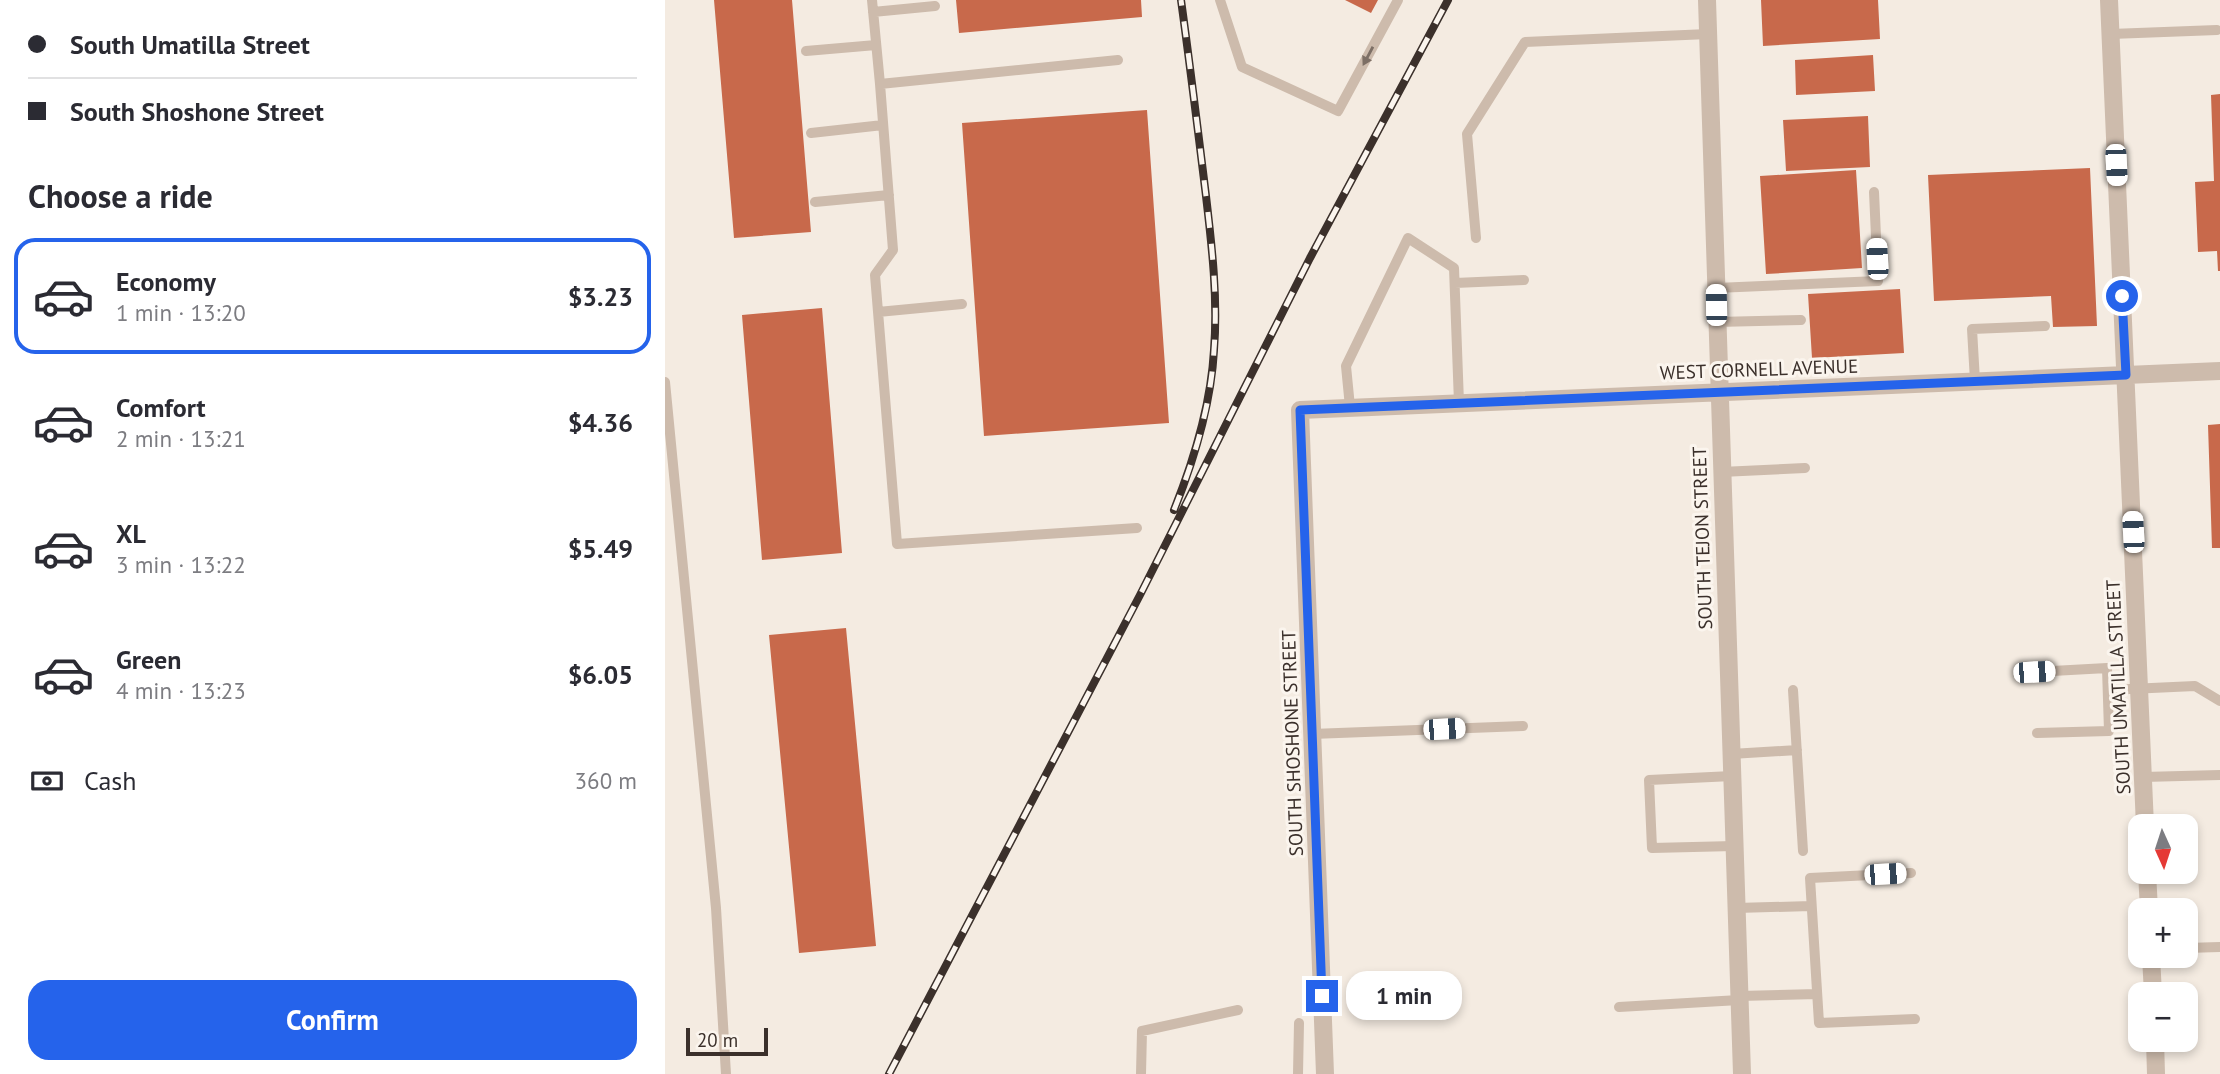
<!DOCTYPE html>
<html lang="en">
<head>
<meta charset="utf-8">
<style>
	:root { --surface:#fff; --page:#f7f7f7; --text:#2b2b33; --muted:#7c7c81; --line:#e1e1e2; --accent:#2563eb }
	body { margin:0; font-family:"PT Sans",sans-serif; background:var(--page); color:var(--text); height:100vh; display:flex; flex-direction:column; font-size:26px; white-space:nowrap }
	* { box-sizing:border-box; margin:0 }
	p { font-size:23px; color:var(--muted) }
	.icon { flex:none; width:38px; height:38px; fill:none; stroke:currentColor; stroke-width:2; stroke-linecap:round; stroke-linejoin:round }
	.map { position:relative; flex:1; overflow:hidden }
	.side { display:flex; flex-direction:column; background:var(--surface); width:665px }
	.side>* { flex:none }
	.hud { display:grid; align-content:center; height:154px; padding:0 28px; background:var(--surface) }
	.needle { width:46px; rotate:177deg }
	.fabs { position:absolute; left:1463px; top:814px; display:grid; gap:14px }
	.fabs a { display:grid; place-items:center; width:70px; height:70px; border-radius:14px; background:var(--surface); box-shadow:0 4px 10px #0003; font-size:35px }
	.scale { position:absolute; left:21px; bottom:18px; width:82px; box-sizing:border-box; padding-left:7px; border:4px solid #3b302b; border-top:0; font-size:19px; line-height:24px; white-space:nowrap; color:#3b302b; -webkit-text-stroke:5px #fbf5ee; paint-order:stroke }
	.end { position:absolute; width:32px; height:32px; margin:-16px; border:9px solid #2563eb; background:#fff; box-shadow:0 0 0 4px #fff }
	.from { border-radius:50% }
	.bubble { position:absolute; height:49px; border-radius:21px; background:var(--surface); box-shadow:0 4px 10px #0003; font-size:23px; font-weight:800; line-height:49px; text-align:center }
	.car { position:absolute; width:21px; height:42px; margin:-21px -10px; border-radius:9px; box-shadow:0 0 5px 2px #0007; background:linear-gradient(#fff 24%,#345 0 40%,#fff 0 76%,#345 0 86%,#fff 0) }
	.hud b { display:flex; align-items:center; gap:24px; height:66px; font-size:26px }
	.hud b+b { border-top:2px solid var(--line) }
	.hud i { width:18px; height:18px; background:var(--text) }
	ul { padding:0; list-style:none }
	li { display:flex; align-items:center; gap:21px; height:116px; margin:0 14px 10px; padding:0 14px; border:4px solid transparent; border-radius:21px }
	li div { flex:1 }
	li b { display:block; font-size:26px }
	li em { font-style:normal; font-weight:800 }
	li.active { border-color:var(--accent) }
	li>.icon { width:63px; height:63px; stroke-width:1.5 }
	h2 { padding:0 28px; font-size:32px; line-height:84px }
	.pay { display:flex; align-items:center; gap:18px; height:77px; padding:0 28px; font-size:26px }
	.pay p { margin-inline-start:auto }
	.action { display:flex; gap:14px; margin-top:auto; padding:14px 28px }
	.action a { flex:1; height:80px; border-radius:21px; background:var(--accent); color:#fff; font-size:28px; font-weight:800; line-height:80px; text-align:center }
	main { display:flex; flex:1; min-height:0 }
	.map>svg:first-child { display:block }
	.building { fill:#c8694b }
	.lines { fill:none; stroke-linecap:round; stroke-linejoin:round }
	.lane { stroke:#cdbbac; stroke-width:10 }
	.street { stroke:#cdbbac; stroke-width:18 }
	.rail-casing { stroke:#3b302b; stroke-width:8 }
	.rail { stroke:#fbf5ee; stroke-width:5; stroke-dasharray:16; stroke-linecap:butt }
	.oneway { fill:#7d6f65 }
	.route { stroke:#2563eb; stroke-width:9 }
	.labels { text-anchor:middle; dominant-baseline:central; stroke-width:6; stroke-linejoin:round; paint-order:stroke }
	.street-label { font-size:19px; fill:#3b302b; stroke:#fbf5ee }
</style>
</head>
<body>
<main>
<section class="side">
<div class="hud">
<b><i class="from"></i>South Umatilla Street</b>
<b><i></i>South Shoshone Street</b>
</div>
<h2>Choose a ride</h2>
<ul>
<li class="active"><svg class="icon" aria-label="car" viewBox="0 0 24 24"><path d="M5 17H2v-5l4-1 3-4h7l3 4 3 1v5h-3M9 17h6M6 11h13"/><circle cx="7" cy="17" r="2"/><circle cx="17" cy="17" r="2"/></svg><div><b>Economy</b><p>1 min · 13:20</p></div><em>$3.23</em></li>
<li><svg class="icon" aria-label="car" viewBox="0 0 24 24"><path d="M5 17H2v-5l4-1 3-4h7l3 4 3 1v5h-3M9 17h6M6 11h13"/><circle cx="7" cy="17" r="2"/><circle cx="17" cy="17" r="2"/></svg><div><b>Comfort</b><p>2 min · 13:21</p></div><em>$4.36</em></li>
<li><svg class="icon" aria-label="car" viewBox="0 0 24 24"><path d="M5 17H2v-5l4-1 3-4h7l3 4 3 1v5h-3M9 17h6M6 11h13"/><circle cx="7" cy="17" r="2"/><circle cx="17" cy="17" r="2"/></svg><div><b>XL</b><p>3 min · 13:22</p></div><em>$5.49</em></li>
<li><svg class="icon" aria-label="car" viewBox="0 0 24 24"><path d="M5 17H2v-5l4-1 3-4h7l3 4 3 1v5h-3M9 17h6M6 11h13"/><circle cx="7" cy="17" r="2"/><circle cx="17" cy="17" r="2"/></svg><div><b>Green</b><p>4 min · 13:23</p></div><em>$6.05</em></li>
</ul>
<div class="pay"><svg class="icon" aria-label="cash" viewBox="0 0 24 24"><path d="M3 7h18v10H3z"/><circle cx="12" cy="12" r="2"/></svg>Cash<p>360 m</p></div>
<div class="action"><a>Confirm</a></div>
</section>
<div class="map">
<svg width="1555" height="1074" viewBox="0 0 1555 1074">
	<rect width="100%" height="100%" fill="#f4ebe1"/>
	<!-- building -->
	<path class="building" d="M49 0H127L146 232 69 238Z
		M291 0H476L477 17 294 33Z
		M680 0H713L706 13Z
		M1096 0H1213L1215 39 1098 46Z
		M1208 55 1210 91 1131 95 1130 60Z
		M1555 94V271H1553L1552 251 1533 252 1530 182 1549 181 1546 95Z
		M482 110 504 423 319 436 297 123Z
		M1203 116 1205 167 1121 171 1118 120Z
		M1425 168 1432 326 1388 327 1386 296 1269 301 1263 175Z
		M1191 170 1197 268 1101 274 1095 176Z
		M1235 289 1239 353 1147 358 1143 294Z
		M157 308 177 553 97 560 77 315Z
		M1555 424V548H1547L1543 425Z
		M181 628 211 946 134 953 104 635Z"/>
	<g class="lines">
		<!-- lane -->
		<path class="lane" d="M207 0 215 84
			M555 0 577 67 673 111 733 0
			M208 12 270 6
			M1446 34 1552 30
			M141 51 211 45
			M453 60 215 84 228 250 210 275 232 544 472 528
			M146 133 218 125
			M150 202 224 195
			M811 238 802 134 860 42 1043 34
			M790 283 859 280
			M1051 288 1213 281 1209 192
			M213 312 297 304
			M1051 322 1136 320
			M1310 381 1307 329 1380 326
			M0 382 51 908 61 1074
			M685 407 681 366 743 238 789 268 794 403
			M1056 472 1140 468
			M1369 672 1442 668 1444 731 1372 733
			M1128 690 1138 851
			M1443 690 1530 686 1555 701
			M647 734 858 726
			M1066 754 1132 750
			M1067 776 984 780 987 848 1069 846
			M1478 777 1555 775
			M1246 873 1145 878 1154 1023 1250 1019
			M1071 908 1146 906
			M1521 948 1555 947
			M1074 996 1152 994
			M954 1007 1074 1000
			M476 1074 477 1031 573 1010
			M633 1074 634 1023"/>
		<!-- street -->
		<path class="street" d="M1042 0 1077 1074
			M1444 0 1480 826
			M1482 872 1484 910
			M1486 956 1488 994
			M1490 1040 1491 1074
			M660 1074 635 410 1555 371"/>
		<!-- rail casing -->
		<g class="rail-casing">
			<path id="rail" d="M509 510C529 460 546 405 549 350 553 299 547 247 541 196 533 131 525 65 516 0
				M224 1074 475 595 645 258 783 0"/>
		</g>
		<!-- rail -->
		<use href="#rail" class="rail"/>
	</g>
	<!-- one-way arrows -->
	<defs><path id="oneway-solid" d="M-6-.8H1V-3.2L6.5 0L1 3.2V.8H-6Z" transform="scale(1.75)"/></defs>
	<use class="oneway" href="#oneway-solid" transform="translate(703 56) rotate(118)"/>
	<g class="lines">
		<!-- route -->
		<path class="route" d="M657 996 635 410 1461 375 1457 296"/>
	</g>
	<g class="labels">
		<!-- street labels -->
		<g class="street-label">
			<text transform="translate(1094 369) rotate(-2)">WEST CORNELL AVENUE</text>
			<text transform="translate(1037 538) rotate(-92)">SOUTH TEJON STREET</text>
			<text transform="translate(1453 687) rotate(-93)">SOUTH UMATILLA STREET</text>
			<text transform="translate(627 743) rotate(-92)">SOUTH SHOSHONE STREET</text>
		</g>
	</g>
</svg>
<div class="fabs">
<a><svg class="needle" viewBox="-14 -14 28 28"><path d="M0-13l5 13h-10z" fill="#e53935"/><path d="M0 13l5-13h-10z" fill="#7c7c81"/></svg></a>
<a>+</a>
<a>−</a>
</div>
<div class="scale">20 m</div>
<i class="end from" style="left:1457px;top:296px"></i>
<i class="end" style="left:657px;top:996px"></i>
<div class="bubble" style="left:681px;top:971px;width:116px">1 min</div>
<i class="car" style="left:1451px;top:165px;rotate:177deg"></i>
<i class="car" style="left:1212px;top:259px;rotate:357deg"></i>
<i class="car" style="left:1051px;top:305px;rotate:359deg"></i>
<i class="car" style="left:1468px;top:532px;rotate:357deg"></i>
<i class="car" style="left:1369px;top:672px;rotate:87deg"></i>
<i class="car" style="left:779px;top:729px;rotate:87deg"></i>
<i class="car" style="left:1220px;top:874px;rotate:87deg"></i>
</div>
</main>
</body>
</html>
